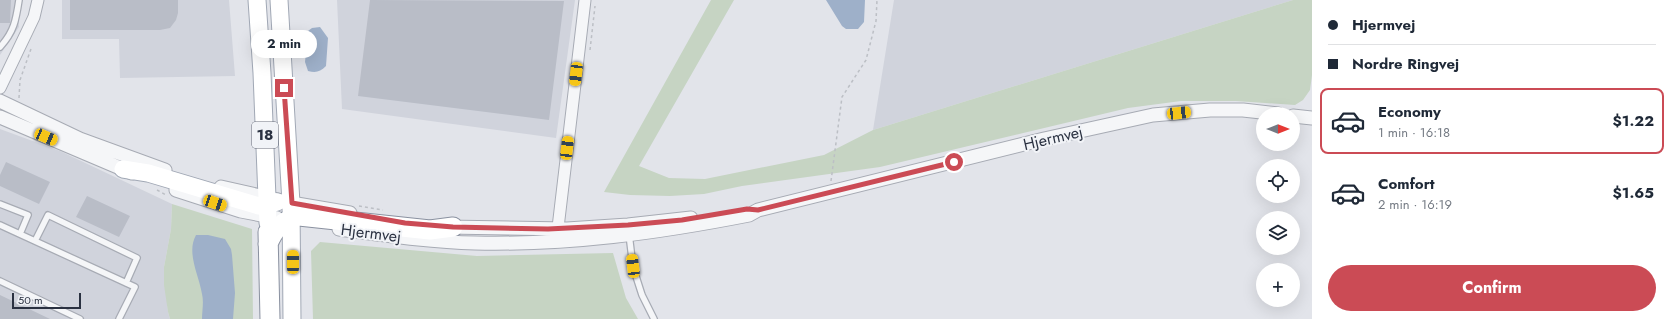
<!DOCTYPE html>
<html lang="en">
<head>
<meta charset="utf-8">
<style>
	:root { --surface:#fff; --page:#f6f6f7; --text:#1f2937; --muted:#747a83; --line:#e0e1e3; --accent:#cb4b55 }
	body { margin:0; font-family:Jost,sans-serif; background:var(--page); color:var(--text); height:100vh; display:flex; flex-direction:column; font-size:15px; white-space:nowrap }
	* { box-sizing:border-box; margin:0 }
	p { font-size:13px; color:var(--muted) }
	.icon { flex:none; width:22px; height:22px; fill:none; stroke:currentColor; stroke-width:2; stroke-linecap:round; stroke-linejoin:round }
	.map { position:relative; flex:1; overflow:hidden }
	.details { display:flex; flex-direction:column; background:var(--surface); width:360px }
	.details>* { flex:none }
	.banner { display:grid; align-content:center; height:88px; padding:0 16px; background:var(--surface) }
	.needle { width:26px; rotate:90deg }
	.controls { position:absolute; left:1256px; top:107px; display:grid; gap:8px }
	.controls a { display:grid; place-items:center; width:44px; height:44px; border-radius:50%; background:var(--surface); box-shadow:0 4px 16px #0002; font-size:20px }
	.scale { position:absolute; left:12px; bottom:10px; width:69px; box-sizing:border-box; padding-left:4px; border:2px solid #2a3141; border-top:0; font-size:11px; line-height:14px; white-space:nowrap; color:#2a3141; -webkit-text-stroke:3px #f1f3f7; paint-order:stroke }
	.end { position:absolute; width:18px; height:18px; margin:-9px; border:5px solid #cb4b55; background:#fff; box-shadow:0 0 0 2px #fff }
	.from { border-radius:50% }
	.bubble { position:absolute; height:28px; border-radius:14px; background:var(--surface); box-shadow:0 4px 16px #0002; font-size:13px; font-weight:700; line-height:28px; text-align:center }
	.car { position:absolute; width:12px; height:24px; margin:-12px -6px; border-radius:5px; box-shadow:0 0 3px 1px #0007; background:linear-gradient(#f5c518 24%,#345 0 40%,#f5c518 0 76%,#345 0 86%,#f5c518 0) }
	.banner b { display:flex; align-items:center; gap:14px; height:38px; font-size:15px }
	.banner b+b { border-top:1px solid var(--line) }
	.banner i { width:10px; height:10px; background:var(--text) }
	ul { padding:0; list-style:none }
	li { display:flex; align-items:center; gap:12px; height:66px; margin:0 8px 6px; padding:0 8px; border:2px solid transparent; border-radius:8px }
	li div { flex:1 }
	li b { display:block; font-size:15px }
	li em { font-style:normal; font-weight:700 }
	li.active { border-color:var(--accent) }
	li>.icon { width:36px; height:36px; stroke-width:1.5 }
	.primary-button { display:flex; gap:8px; margin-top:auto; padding:8px 16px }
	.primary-button a { flex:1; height:46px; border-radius:24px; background:var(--accent); color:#fff; font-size:16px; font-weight:700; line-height:46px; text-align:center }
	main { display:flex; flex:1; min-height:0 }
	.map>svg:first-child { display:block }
	.built { fill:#d0d3dc }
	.green { fill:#c6d4c3 }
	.water { fill:#9eb0c9 }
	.building { fill:#b9bdc7 }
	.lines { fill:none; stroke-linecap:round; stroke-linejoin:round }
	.service-casing { stroke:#a7abb4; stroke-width:8 }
	.minor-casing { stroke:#a7abb4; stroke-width:13 }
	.tertiary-casing { stroke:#a7abb4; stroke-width:15 }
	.primary-casing { stroke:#a1a8b5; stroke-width:19 }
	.motorway-casing { stroke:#8a91a0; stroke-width:21 }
	.path { stroke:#bcbfc5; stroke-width:1.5; stroke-dasharray:3 3; stroke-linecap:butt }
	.service { stroke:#f5f6f8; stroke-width:5.5 }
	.minor { stroke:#f5f6f8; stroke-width:11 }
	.tertiary { stroke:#f5f6f8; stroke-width:13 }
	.primary { stroke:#fff; stroke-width:17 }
	.motorway { stroke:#fff; stroke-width:19 }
	.route { stroke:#cb4b55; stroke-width:5 }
	.labels { text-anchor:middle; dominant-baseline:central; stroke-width:4; stroke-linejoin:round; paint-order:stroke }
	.shield { fill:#f1f3f7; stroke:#666b78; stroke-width:1 }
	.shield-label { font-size:15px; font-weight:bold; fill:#2a3141 }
	.street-label { font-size:16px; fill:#2a3141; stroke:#f1f3f7 }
</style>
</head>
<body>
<main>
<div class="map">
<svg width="1312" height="319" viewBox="0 0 1312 319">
	<rect width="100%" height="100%" fill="#e2e4ea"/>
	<!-- built -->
	<path class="built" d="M0 0H18L19 27 0 55Z
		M62 0H229L235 76 120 78 119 39H62Z
		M337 0H575L556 138 342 109Z
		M894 0H1293L873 130Z
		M0 129 60 151 172 204 171 229 164 267 168 312 170 319H0Z"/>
	<!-- green -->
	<path class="green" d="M711 0H734L639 166 669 178 705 179 824 155 873 130 1293 0H1312V75L1310 90 1303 100 1295 105 1236 101H1181L1128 108 880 167 742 186 704 194 670 196 630 195 604 192Z
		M172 204 252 229 253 319H170L168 312 164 285V267L171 229Z
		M320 242 477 256 613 253 626 298 638 319H313L311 251Z"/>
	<!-- water -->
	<path class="water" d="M826 0H865L864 22 858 29H846L842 26Z
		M320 27 328 38 326 66C320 72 316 73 308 71L305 62 308 31 312 28Z
		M196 235H208L225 239 231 249 232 255 235 293 233 319H202C202 311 204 302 202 294 199 275 186 253 196 235Z"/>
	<!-- building -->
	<path class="building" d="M0 0H11L10 23H0Z
		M70 0H178V13L176 20 170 28 160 30H70Z
		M370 0 564 1 549 120 358 96Z
		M6 162 50 182 39 204 0 186V175Z
		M87 196 130 216 119 237 76 217Z
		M0 295 50 319H0Z"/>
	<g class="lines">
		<!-- service casing -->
		<g class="service-casing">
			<path id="service" d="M0 47C14 32 16 20 19 0
				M0 204 28 215 20 234
				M0 225 135 287 119 319
				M629 234 633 267 642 295 654 319
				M35 241 48 215 137 258 126 283
				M0 281 80 319"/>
		</g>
		<!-- minor casing -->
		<g class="minor-casing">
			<path id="minor" d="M0 88 34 17 38 0
				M557 236 585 0"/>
		</g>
		<!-- tertiary casing -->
		<g class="tertiary-casing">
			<path id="tertiary" d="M0 101 80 139 165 170
				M1293 116 1312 118
				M0 117 132 173
				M221 187 291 203 350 213
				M176 190 241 211 277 218
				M445 227 567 229 628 225 691 218
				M339 229C384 235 430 242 475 243 569 245 657 233 749 215L758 210 1044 139 1153 115 1210 110H1243L1278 114"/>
		</g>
		<!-- primary casing -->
		<g class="primary-casing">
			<path id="primary" d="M257 0 262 73 268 223
				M279 0 291 203 292 319
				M123 169 148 173 259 206 267 205 277 202"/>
		</g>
		<!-- motorway casing -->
		<g class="motorway-casing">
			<path id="motorway" d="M268 232 270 319
				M268 244C274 229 283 220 299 216L430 230 453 227"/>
		</g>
		<!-- path -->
		<path class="path" d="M590 50 595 6
			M19 98 20 80 32 46
			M831 181 842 97 866 60 876 21 877 0
			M157 190 166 195
			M359 206 383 210"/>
		<!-- service -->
		<use href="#service" class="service"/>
		<!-- minor -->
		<use href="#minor" class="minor"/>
		<!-- tertiary -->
		<use href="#tertiary" class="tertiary"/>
		<!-- primary -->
		<use href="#primary" class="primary"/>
		<!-- motorway -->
		<use href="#motorway" class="motorway"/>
	</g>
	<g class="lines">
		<!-- route -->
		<path class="route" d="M284 88 292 203 405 223 453 227 548 229 628 225 682 220 747 209 758 210 954 162"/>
	</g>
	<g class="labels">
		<!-- shield labels -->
		<rect class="shield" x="252" y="122" width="26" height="26" rx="3"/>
		<g class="shield-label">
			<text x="265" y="135">18</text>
		</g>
		<!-- street labels -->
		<g class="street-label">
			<text transform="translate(1053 138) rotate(-13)">Hjermvej</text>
			<text transform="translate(371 233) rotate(7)">Hjermvej</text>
		</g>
	</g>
</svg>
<div class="controls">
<a><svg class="needle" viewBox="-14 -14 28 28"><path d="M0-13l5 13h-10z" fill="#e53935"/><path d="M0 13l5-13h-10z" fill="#747a83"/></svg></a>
<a><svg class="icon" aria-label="locate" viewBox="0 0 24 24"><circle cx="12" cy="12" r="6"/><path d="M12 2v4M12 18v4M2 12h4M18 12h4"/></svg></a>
<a><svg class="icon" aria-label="layers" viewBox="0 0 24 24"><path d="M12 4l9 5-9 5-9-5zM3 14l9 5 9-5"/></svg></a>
<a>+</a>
</div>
<div class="scale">50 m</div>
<i class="end from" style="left:954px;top:162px"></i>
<i class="end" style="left:284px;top:88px"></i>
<div class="bubble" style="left:251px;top:30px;width:66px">2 min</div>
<i class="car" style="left:576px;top:74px;rotate:187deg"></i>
<i class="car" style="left:1179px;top:113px;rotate:84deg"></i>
<i class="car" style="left:46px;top:137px;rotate:113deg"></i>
<i class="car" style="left:567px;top:148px;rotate:7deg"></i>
<i class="car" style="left:215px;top:203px;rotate:109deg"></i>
<i class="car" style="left:293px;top:262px;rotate:0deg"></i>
<i class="car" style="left:633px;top:266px;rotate:353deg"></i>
</div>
<section class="details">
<div class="banner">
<b><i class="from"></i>Hjermvej</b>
<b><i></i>Nordre Ringvej</b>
</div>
<ul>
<li class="active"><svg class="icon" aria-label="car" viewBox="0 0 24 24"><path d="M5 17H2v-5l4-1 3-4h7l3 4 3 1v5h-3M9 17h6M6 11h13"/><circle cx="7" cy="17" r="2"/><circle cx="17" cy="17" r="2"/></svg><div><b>Economy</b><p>1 min · 16:18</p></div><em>$1.22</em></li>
<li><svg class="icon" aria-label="car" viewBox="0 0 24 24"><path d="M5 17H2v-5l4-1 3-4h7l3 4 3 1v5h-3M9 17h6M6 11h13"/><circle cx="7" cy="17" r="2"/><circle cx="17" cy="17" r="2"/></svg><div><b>Comfort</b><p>2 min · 16:19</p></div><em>$1.65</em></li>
</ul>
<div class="primary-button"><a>Confirm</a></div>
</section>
</main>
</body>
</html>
